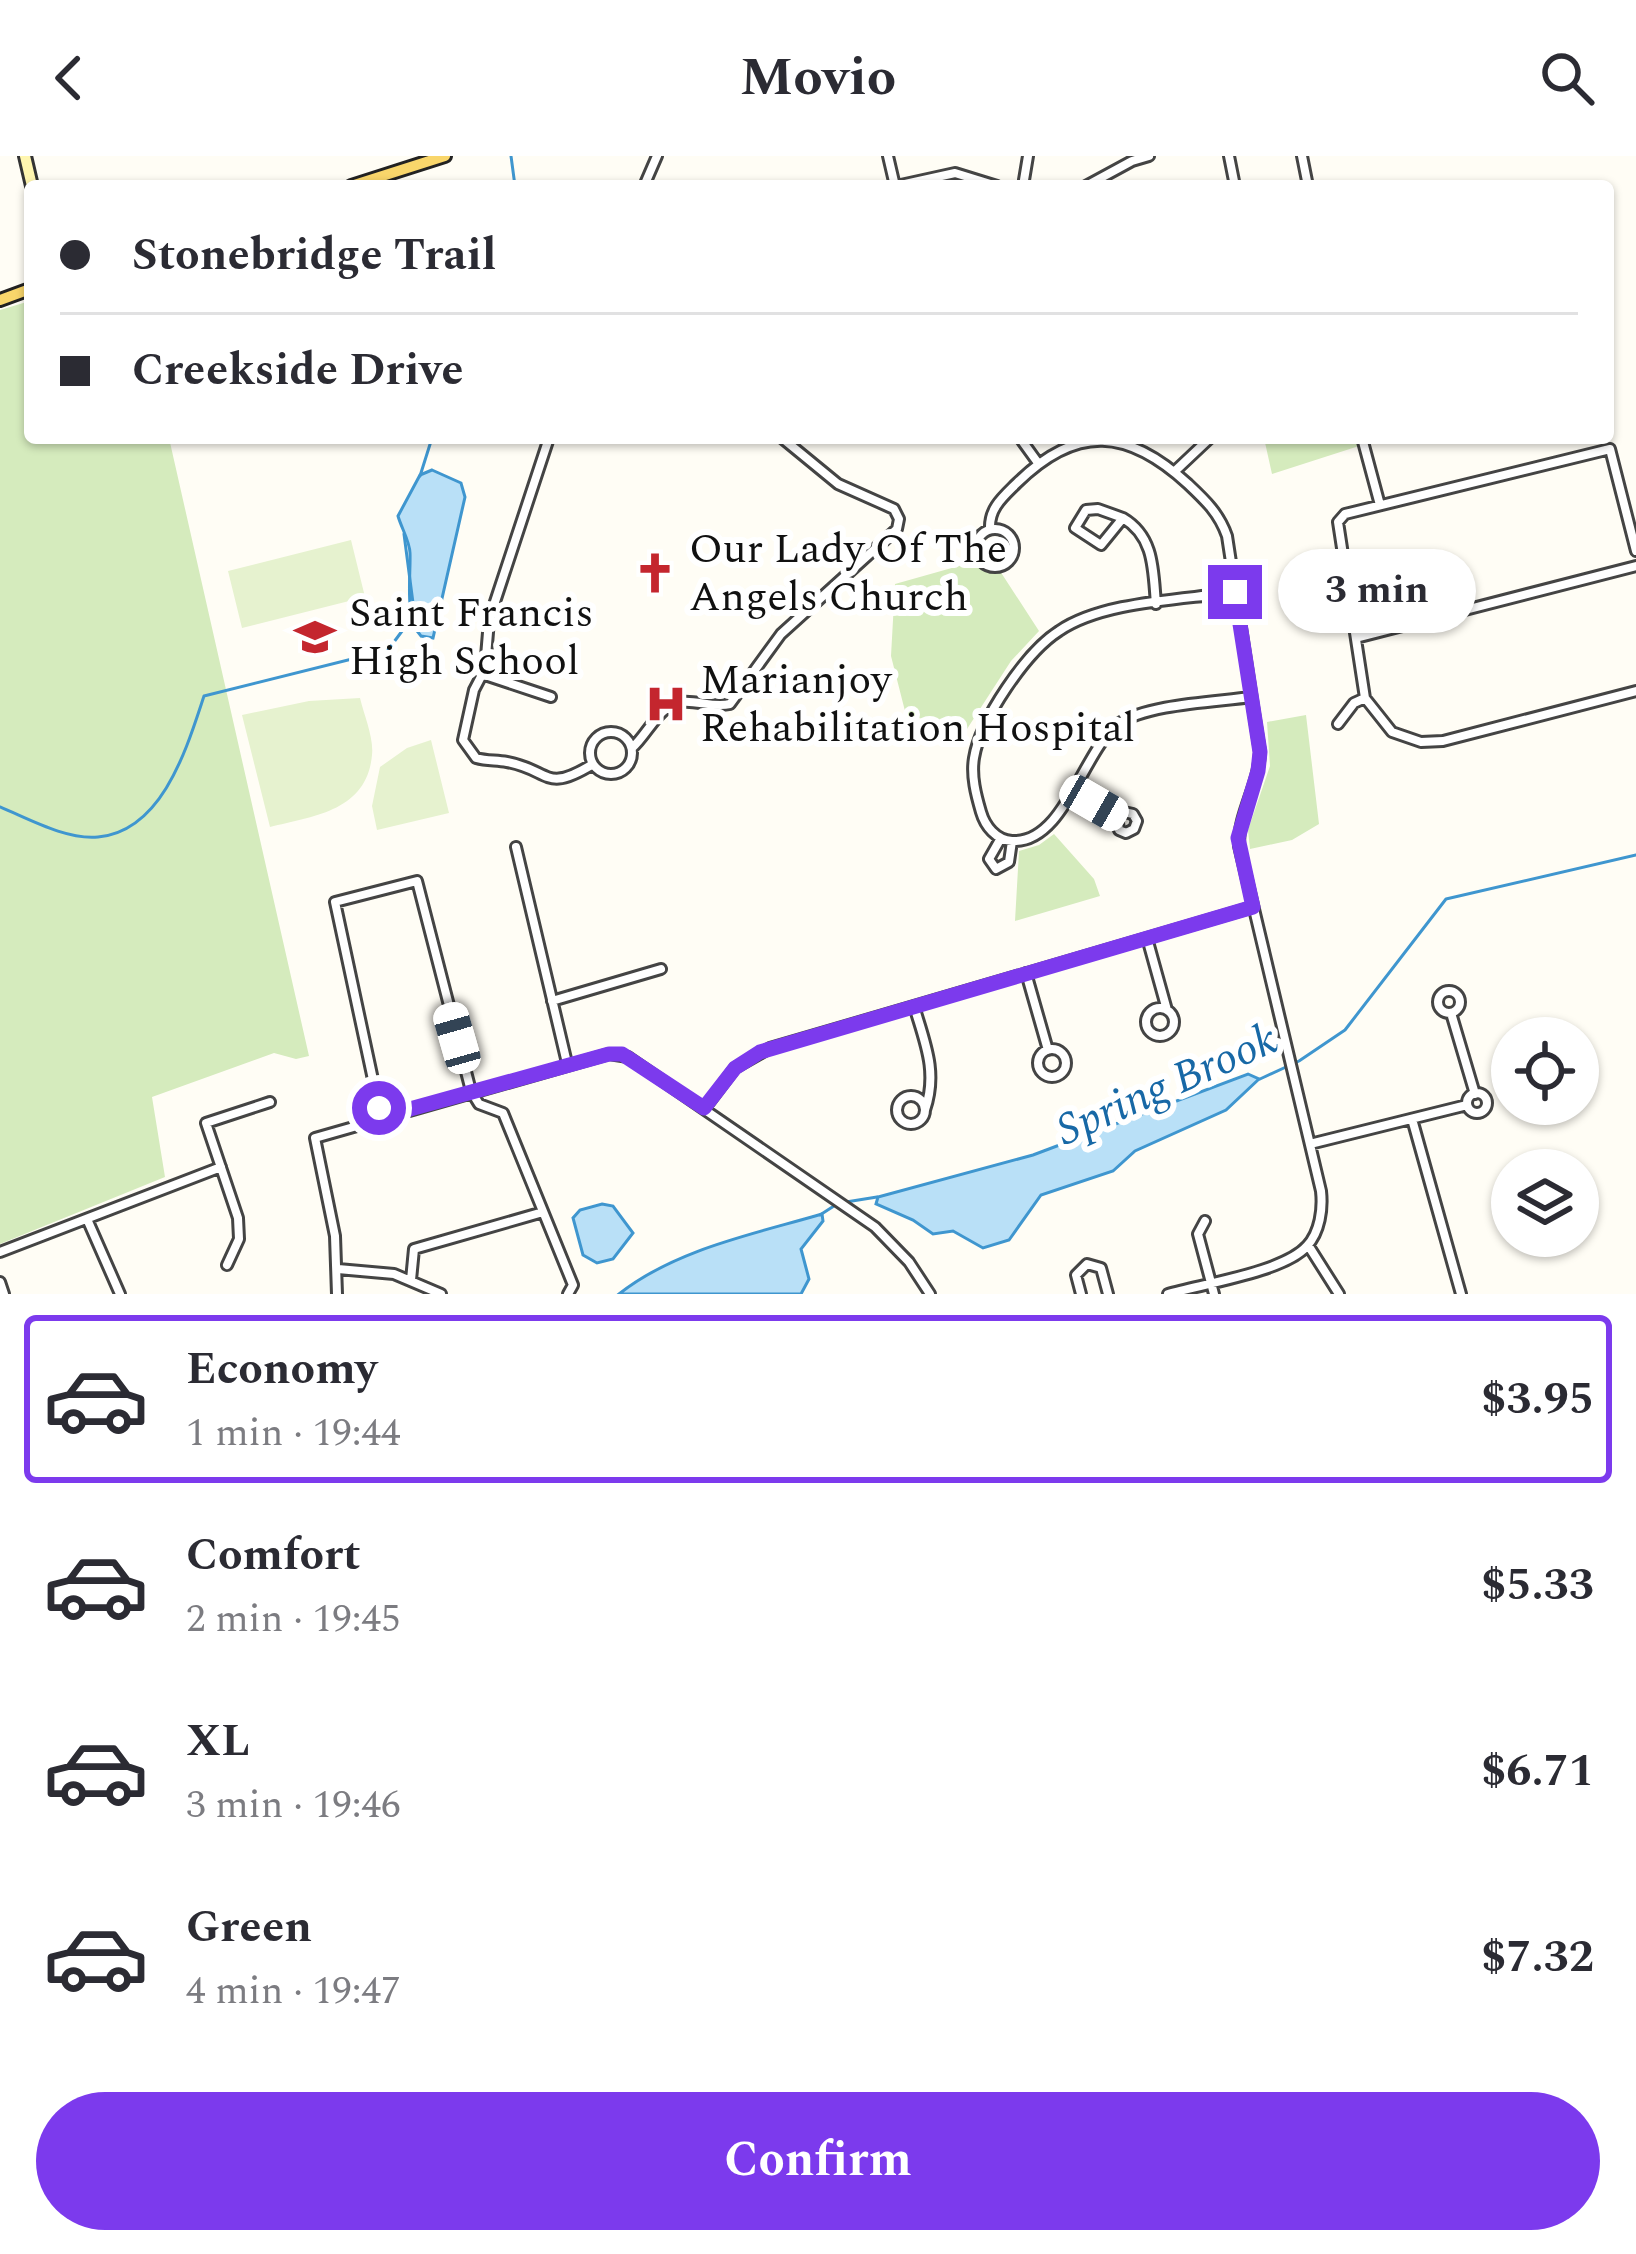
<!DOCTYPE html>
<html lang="en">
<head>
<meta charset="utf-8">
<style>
	:root { --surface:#fff; --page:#f7f7f7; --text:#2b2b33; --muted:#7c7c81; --line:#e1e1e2; --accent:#7c3aed }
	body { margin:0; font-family:Spectral,serif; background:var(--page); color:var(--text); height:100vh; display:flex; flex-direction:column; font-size:45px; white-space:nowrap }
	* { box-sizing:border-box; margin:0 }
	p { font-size:39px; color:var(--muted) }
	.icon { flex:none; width:66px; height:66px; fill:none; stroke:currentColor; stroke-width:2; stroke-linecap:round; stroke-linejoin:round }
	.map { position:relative; height:1138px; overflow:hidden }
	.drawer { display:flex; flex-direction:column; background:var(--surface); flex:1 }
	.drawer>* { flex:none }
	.hud { position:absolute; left:24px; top:24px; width:1590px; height:264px; border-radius:12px; box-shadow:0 3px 9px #0004; display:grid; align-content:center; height:264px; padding:0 36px; background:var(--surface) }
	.controls { position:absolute; left:1491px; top:861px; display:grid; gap:24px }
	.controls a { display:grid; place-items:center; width:108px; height:108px; border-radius:50%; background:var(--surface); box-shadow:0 3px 9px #0004; font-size:60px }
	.end { position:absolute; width:54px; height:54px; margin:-27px; border:15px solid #7c3aed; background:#fff; box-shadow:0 0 0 6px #fff }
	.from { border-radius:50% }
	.bubble { position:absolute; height:84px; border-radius:42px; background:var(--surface); box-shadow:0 3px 9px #0004; font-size:39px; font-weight:700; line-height:84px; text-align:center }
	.car { position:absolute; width:36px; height:72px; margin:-36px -18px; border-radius:15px; box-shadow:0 0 9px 3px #0007; background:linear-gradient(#fff 24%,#345 0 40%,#fff 0 76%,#345 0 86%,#fff 0) }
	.hud b { display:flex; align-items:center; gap:42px; height:114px; font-size:45px }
	.hud b+b { border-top:3px solid var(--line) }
	.hud i { width:30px; height:30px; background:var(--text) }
	ul { padding:21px 0 0; list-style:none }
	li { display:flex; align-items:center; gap:36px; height:168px; margin:0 24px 18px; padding:0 12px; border:6px solid transparent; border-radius:12px }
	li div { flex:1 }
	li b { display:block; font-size:45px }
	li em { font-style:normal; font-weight:700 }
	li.current { border-color:var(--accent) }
	li>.icon { width:108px; height:108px; stroke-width:1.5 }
	.cta { display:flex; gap:24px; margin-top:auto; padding:24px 36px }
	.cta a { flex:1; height:138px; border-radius:72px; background:var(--accent); color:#fff; font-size:48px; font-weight:700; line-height:138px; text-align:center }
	header { display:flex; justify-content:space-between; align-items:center; height:156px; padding:0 36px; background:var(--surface); font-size:54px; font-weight:700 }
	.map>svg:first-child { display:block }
	.green { fill:#d5ebbd }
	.pitch { fill:#e6f2cf }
	.water { fill:#b9e0f7; stroke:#3f96cf; stroke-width:3 }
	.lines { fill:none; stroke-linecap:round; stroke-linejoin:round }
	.stream { stroke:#3f96cf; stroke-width:3 }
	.street-casing { stroke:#444; stroke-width:14 }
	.secondary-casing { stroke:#333; stroke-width:16 }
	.primary-casing { stroke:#222; stroke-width:16 }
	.street { stroke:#fff; stroke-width:8 }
	.secondary { stroke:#fff6b0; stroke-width:10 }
	.primary { stroke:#f9d66b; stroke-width:10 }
	.route { stroke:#7c3aed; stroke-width:15 }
	.labels { text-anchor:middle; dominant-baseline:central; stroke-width:12; stroke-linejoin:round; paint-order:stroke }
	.poi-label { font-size:42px; fill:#111; stroke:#fff; text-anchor:start }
	.water-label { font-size:45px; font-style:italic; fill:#1768a6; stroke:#fff }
</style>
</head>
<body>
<header><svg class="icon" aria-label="back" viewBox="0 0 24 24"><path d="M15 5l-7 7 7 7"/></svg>Movio<svg class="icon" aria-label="search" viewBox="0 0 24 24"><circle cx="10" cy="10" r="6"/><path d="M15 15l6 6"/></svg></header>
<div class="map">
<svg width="1636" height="1138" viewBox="0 0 1636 1138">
	<rect width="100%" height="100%" fill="#fffdf5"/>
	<!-- green -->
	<path class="green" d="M30 145V282H169L309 900 296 903 274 897 152 941 165 1021 0 1088V154Z
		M1264 282H1357L1359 290 1272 318Z
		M973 406 1000 415 1039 475 1011 505 967 573 906 559 891 500 895 428Z
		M1306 559 1319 668 1292 684 1250 693 1248 674 1270 610 1267 566Z
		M1054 678 1094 723 1100 740 1015 765 1019 695 1039 689Z"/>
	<!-- pitch -->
	<path class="pitch" d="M351 384 365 441 242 472 228 415Z
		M360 542C364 559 374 582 372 599 367 655 314 660 270 671L242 559 309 545Z
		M431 584 449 657 377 674 372 650 380 611 407 592Z"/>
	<!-- water -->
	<path class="water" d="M432 314 461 327 465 341 433 482 421 480C404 462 411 420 410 397 410 386 401 371 398 360L420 319Z
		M1248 918 1259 923 1226 954 1135 995 1113 1015 1041 1039 1009 1084 983 1092 953 1075 933 1078 913 1064 876 1048 878 1041 1033 999Z
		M602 1048 613 1050 633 1077 613 1103 597 1107 583 1099 573 1062 580 1054Z
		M822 1058 823 1065 801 1093 809 1123 801 1138H619C676 1093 754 1078 822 1058Z"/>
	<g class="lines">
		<!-- stream -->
		<path class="stream" d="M511 0 515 30
			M420 320 432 282
			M0 651C29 663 66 684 98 681 163 675 187 591 204 540L388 494 411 463 413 447 404 378
			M1260 923 1299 905 1345 874 1446 743 1636 699
			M846 1046 877 1041
			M820 1059 837 1048"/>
		<!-- street casing -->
		<g class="street-casing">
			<path id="street" d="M888 0 895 30
				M1229 0 1235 30
				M1302 0 1308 30
				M644 30 657 0
				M896 30 955 17 997 30
				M1023 30 1028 0
				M1086 30 1132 5 1149 0
				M549 282 489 464 485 513 474 534 463 584 476 602C487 605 496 604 507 606 551 614 544 638 593 608
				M1020 282 1038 307
				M1362 282 1380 349
				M1174 316 1210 282
				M1098 353 1123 362 1101 389 1075 372 1086 354Z
				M1123 362C1155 381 1153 415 1156 448
				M990 373C989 352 1003 341 1017 327 1077 268 1128 273 1188 328 1205 344 1219 357 1227 380L1260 596C1259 629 1238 657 1239 690L1321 1035C1323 1053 1320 1076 1307 1090 1284 1116 1202 1128 1168 1138
				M976 392a19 19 0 1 1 38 0a19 19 0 1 1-38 0Z
				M1636 395 1610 293 1345 358 1338 366 1365 542 1392 576 1421 586 1443 585 1636 535
				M1235 436C1182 444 1103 445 1059 475 1026 496 980 564 974 602 971 620 976 639 981 656 985 670 996 684 1012 685 1064 688 1083 595 1118 568 1147 548 1216 546 1251 541
				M1356 482 1636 410
				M482 518 551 541
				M1338 568 1354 547 1365 542
				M590 597a21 21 0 1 1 42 0a21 21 0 1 1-42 0Z
				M632 592C648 578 659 549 681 546 697 544 713 552 730 548L781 478 897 373 899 363 894 353 838 328 782 282
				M1072 635 1117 660 1124 656 1133 658 1137 665 1134 673 1126 677 1119 674 1117 660
				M1001 682 989 703 996 713 1009 706 1012 685
				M516 691 567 907
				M1147 782 1167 854
				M1026 817 1048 894
				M1438 846a11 11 0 1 1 22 0a11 11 0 1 1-22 0Z
				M552 845 661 813
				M914 850C925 887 938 916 925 954
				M1146 866a14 14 0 1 1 28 0a14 14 0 1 1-28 0Z
				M1451 857 1475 938
				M1038 907a14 14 0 1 1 28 0a14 14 0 1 1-28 0Z
				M1467 947a10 10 0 1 1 20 0a10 10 0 1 1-20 0Z
				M897 954a14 14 0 1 1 28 0a14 14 0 1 1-28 0Z
				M704 953 735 912 770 892 1253 751
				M381 961 335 746 417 725 471 935 479 948 503 957 573 1129 568 1138
				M1412 963 1461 1138
				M1310 988 1467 949
				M87 1063 120 1138
				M1205 1065 1198 1078 1214 1138
				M1308 1089 1339 1138
				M0 1096 221 1011
				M227 1109 239 1083 238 1062 206 967 270 946
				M338 1113 394 1118 441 1138
				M411 1124 414 1093 543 1056
				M0 1126 4 1138
				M337 1138 335 1080 315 982 609 898 628 901 875 1071 909 1106 930 1138
				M1081 1138 1076 1119 1087 1108 1101 1112 1108 1138"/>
		</g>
		<!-- secondary casing -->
		<g class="secondary-casing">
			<path id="secondary" d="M25 0 32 30"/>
		</g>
		<!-- primary casing -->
		<g class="primary-casing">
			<path id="primary" d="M351 30 445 0
				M0 144 30 133"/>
		</g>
		<!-- street -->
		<use href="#street" class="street"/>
		<!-- secondary -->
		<use href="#secondary" class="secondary"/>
		<!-- primary -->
		<use href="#primary" class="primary"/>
	</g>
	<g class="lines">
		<!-- route -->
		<path class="route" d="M379 952 381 961 609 898H622L704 952 735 912 760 896 1253 751 1238 682 1258 615 1260 596 1235 436"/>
	</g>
	<!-- icons -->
	<defs>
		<g id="church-bare" transform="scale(3.24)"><path d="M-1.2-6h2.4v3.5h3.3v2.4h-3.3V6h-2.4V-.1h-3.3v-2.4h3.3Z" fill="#c4262e" stroke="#fff" stroke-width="2.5" paint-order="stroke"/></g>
		<g id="school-bare" transform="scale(3.24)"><path d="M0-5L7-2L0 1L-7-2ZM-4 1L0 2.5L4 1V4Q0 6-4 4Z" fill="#c4262e" stroke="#fff" stroke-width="2.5" paint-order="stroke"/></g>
		<g id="hospital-bare" transform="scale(3.24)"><path d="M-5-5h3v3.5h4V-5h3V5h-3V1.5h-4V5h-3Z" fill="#c4262e" stroke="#fff" stroke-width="2.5" paint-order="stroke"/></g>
	</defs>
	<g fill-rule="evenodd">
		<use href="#church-bare" x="655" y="417"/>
		<use href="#school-bare" x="315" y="481"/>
		<use href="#hospital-bare" x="666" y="548"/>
	</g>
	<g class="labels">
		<!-- poi labels -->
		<g class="poi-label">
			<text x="689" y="393">Our Lady Of The<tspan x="689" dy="48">Angels Church</tspan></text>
			<text x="349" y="457">Saint Francis<tspan x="349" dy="48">High School</tspan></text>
			<text x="700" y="524">Marianjoy<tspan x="700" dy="48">Rehabilitation Hospital</tspan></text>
		</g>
		<!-- water labels -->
		<g class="water-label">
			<text transform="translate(1167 929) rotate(-24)">Spring Brook</text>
		</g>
	</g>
</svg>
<div class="controls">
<a><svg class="icon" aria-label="locate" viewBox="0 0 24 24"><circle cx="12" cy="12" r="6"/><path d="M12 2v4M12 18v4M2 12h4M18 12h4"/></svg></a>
<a><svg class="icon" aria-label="layers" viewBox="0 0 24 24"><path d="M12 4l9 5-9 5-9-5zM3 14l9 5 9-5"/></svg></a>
</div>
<i class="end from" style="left:379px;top:952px"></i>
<i class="end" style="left:1235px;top:436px"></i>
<div class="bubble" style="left:1278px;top:393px;width:198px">3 min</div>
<i class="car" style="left:1094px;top:647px;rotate:120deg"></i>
<i class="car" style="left:457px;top:882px;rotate:344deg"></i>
<div class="hud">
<b><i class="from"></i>Stonebridge Trail</b>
<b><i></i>Creekside Drive</b>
</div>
</div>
<section class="drawer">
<ul>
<li class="current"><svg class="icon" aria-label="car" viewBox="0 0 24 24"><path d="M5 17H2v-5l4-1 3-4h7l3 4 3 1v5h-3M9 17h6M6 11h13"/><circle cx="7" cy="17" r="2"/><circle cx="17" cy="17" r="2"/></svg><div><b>Economy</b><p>1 min · 19:44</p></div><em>$3.95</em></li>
<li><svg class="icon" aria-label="car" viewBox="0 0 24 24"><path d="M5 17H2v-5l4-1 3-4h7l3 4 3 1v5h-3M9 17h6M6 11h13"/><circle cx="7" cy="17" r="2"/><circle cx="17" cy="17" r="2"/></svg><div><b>Comfort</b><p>2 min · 19:45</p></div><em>$5.33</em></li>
<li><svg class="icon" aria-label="car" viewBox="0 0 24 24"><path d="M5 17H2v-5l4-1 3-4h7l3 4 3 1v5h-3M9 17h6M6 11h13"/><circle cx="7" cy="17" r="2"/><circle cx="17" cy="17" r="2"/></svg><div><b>XL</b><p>3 min · 19:46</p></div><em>$6.71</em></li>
<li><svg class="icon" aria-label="car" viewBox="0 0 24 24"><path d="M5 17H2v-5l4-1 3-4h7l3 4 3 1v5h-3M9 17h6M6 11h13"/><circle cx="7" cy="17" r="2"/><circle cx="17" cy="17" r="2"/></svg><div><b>Green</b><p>4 min · 19:47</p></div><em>$7.32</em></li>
</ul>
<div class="cta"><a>Confirm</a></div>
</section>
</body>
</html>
